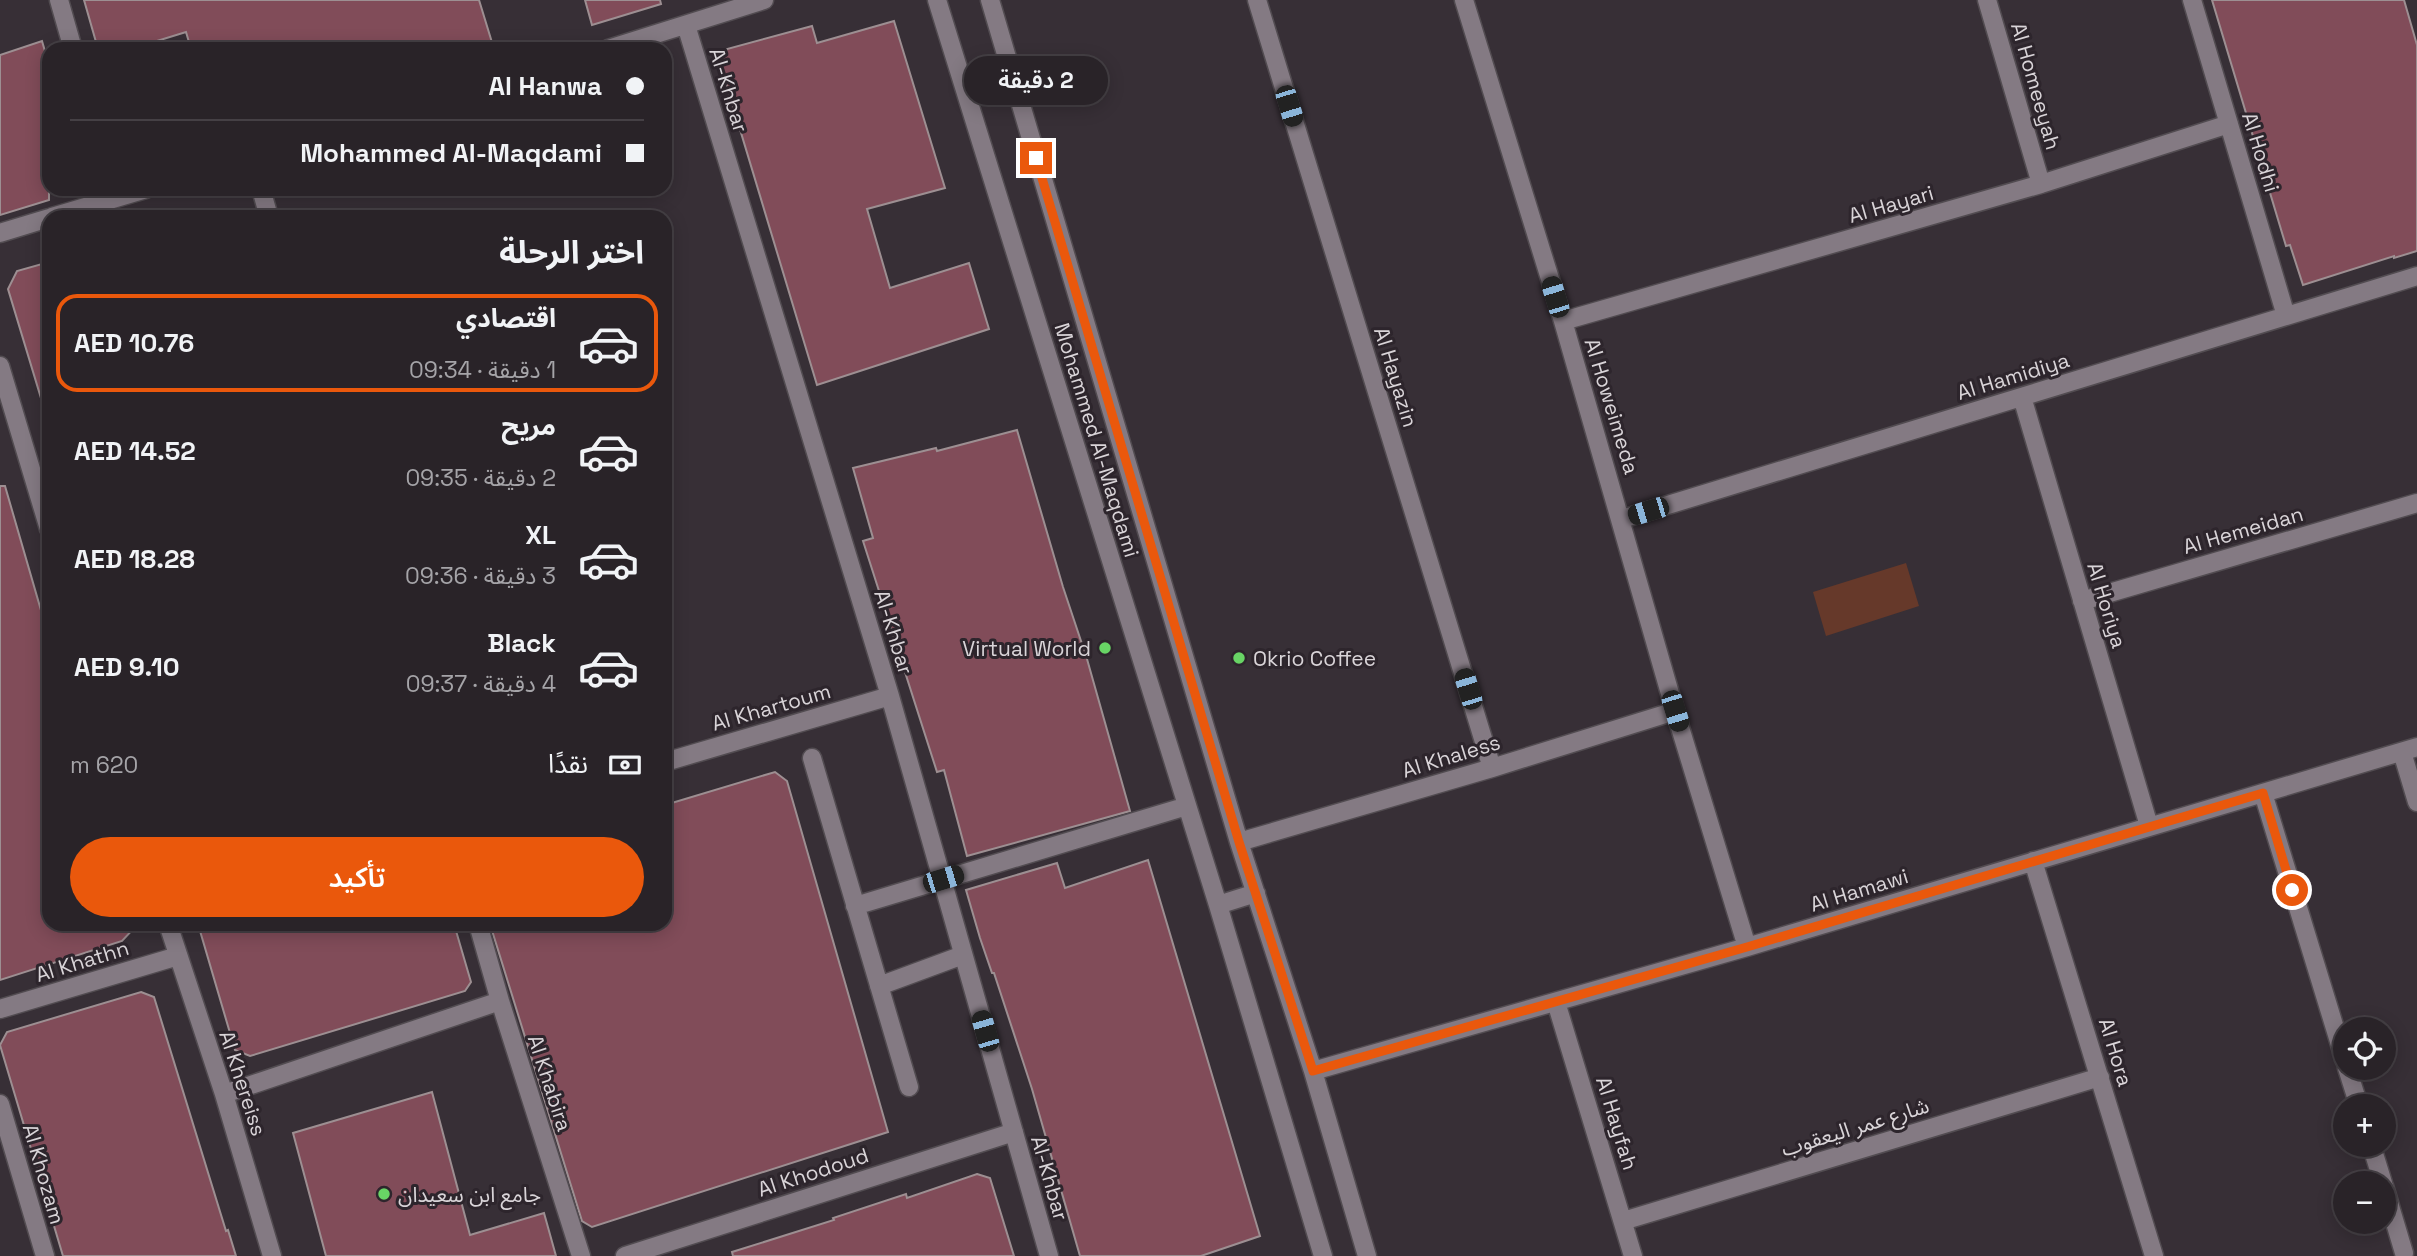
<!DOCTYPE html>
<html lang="ar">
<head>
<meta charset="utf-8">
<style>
	:root { --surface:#292328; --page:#352f34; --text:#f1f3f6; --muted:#a5a4a8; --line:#454045; --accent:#ea580c }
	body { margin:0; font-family:"Space Grotesk","Noto Sans Arabic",sans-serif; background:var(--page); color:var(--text); direction:rtl; height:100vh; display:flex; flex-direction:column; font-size:26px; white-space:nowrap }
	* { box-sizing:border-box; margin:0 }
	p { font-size:23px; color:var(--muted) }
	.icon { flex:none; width:38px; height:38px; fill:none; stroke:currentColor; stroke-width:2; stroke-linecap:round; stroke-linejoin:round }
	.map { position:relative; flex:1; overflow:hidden; direction:ltr }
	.sheet { position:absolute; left:42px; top:210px; width:630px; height:721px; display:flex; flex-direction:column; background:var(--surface); border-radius:21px; box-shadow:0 4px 18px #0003,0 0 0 2px var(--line); direction:rtl }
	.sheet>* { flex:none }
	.guide { position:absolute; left:42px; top:42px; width:630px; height:154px; border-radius:21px; box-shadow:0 4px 18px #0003,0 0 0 2px var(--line); direction:rtl; display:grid; align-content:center; height:154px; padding:0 28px; background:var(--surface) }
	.tools { position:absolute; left:2333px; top:1017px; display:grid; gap:14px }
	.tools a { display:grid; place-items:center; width:63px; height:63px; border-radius:50%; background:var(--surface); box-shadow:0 4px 18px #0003,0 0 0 2px var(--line); font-size:35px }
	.end { position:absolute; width:32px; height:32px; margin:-16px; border:9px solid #ea580c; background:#fff; box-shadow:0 0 0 4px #fff }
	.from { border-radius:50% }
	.bubble { position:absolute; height:49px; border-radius:24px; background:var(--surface); box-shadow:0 4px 18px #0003,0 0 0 2px var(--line); font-size:23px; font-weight:600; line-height:49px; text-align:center; direction:rtl }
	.car { position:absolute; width:21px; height:42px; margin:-21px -10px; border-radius:9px; box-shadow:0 0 5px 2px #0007; background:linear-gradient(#222 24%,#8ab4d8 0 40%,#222 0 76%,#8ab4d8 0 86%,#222 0) }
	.guide b { display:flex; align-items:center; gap:24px; height:66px; font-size:26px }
	.guide b+b { border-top:2px solid var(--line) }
	.guide i { width:18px; height:18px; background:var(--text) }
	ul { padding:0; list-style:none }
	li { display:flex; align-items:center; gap:21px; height:98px; margin:0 14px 10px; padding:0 14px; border:4px solid transparent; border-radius:21px }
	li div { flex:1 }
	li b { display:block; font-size:26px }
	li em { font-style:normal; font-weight:600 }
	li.active { border-color:var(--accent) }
	li>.icon { width:63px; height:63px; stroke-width:1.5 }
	h2 { padding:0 28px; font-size:32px; line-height:84px }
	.pay { display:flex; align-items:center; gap:18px; height:77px; padding:0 28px; font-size:26px }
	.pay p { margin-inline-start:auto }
	.button { display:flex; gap:14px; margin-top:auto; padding:14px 28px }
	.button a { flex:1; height:80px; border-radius:42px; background:var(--accent); color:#fff; font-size:28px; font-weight:600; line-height:80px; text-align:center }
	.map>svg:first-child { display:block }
	.green { fill:#66392a }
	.building { fill:#814c59; stroke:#9d8f92; stroke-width:2 }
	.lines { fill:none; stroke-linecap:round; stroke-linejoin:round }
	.minor-casing { stroke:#524c51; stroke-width:21 }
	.minor { stroke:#847a83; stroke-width:18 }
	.route { stroke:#ea580c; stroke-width:9 }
	.poi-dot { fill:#68d465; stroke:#2d252c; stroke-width:2.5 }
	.labels { text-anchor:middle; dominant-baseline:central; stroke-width:6; stroke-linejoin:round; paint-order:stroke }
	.street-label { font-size:21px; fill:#d9d4d8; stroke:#2d252c }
	.poi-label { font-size:21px; fill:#d9d4d8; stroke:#2d252c; text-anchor:start }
</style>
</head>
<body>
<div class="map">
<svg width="2417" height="1256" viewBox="0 0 2417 1256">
	<rect width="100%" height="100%" fill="#372f36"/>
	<!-- green -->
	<path class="green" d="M1906 563 1919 606 1826 636 1813 592Z"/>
	<!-- building -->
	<path class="building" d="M84 0H479L494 49H191L186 32 131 49H98Z
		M585 0H660L661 4 592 25Z
		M2212 0H2404L2417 45V251L2394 258V256L2303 285 2290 245 2286 246Z
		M894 21 945 188 867 209 890 288 969 263 989 329 817 385 720 63 727 49 812 26 817 43Z
		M42 41 49 65V200L0 215V55Z
		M49 262V407L44 408 8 289 17 271Z
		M1017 430 1063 587 1087 659 1130 811 967 856 944 770 937 772 863 541 873 538 853 468 936 448 937 451Z
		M0 486H5L49 638V924H138L122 941 0 980Z
		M775 772 787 781 888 1132 592 1227 582 1221 490 924H665V805Z
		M1148 860 1260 1236 1201 1256H1080L1032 1089 994 973H992L980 938 966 890 1057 863 1065 888Z
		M198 924H454L471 982 465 991 250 1056 235 1050Z
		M141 992 154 997 226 1231 228 1230 236 1256H63L0 1045 7 1032Z
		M432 1092 470 1235 544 1213 556 1256H326L293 1133Z
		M977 1174 990 1178 1014 1256H733L732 1252 834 1220 833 1218 906 1194 907 1198Z"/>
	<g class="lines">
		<!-- minor casing -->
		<g class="minor-casing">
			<path id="minor" d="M59 0 73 49
				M937 0 1218 905 1323 1256
				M990 0 1239 842 1313 1071 1367 1256
				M1257 0 1492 768
				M1464 0 1563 321 1675 711 1747 947
				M1987 0 2041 184
				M2192 0 2286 316
				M686 25 890 696 1049 1256
				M608 49 764 0
				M261 189 269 217
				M52 217 146 189
				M0 233 49 218
				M1563 321 2041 184 2229 124
				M0 366 49 529
				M2022 397 2149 826
				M1622 519 2417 276
				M2082 601 2417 503
				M2402 752 2417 802
				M812 758 909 1087
				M665 762 890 696
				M2263 793 2345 1061
				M1239 842 1492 768 1675 711
				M2033 861 2154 1256
				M1218 905 1256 893
				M855 906 1187 806
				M168 924 224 1094 272 1256
				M478 924 500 1001 581 1256
				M879 986 963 955
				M1556 1002 1633 1256
				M0 1009 178 956
				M2347 1068 2359 1106
				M1313 1071 1747 947 2417 747
				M224 1094 500 1001
				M0 1104 45 1256
				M2371 1144 2383 1183
				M2384 1186 2404 1253
				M1623 1221 2100 1077
				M625 1256 1014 1132"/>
		</g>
		<!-- minor -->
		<use href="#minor" class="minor"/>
	</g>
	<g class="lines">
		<!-- route -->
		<path class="route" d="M1036 158 1239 842 1313 1071 1747 947 2263 793 2292 890"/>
	</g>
	<!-- markers -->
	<g class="poi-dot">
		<circle cx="1105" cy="648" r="7"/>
		<circle cx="1239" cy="658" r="7"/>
		<circle cx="384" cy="1194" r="7"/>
	</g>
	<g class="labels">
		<!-- street labels -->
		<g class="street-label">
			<text transform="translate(2036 86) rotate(74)">Al Homeeyah</text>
			<text transform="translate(729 90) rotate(73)">Al-Khbar</text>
			<text transform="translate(2261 152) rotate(73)">Al Hodhi</text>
			<text transform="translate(1891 204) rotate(-16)">Al Hayari</text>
			<text transform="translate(2013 376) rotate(-17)">Al Hamidiya</text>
			<text transform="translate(1396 377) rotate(73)">Al Hayazin</text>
			<text transform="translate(1612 406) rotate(73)">Al Howeimeda</text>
			<text transform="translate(1097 440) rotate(73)">Mohammed Al-Maqdami</text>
			<text transform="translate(2243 530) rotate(-16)">Al Hemeidan</text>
			<text transform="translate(2107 605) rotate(73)">Al Horiya</text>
			<text transform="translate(894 632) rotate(73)">Al-Khbar</text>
			<text transform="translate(771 707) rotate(-16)">Al Khartoum</text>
			<text transform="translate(1451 756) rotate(-17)">Al Khaless</text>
			<text transform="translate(1859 890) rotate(-17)">Al Hamawi</text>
			<text transform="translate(82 961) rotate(-17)">Al Khathn</text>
			<text transform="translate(2116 1052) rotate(73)">Al Hora</text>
			<text transform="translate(243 1083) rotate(72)">Al Khereiss</text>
			<text transform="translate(550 1083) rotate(72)">Al Khabira</text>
			<text transform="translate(1617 1123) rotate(73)">Al Hayfah</text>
			<text transform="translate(1855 1127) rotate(-17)">شارع عمر اليعقوب</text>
			<text transform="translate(813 1172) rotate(-18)">Al Khodoud</text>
			<text transform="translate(44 1174) rotate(74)">Al Khozam</text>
			<text transform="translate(1050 1178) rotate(74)">Al-Khbar</text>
		</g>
		<!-- poi labels -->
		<g class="poi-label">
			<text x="1091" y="648" text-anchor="end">Virtual World</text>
			<text x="1253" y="658">Okrio Coffee</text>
			<text x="398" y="1194">جامع ابن سعيدان</text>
		</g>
	</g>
</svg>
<div class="tools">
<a><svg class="icon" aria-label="locate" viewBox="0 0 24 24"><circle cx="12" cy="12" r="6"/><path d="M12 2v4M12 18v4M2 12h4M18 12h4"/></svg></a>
<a>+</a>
<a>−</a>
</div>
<i class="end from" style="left:2292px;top:890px"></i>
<i class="end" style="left:1036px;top:158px"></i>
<div class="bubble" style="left:964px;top:56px;width:144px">2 دقيقة</div>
<i class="car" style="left:1289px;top:106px;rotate:163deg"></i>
<i class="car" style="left:1555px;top:297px;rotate:343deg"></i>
<i class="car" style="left:1648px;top:511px;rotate:253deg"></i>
<i class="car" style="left:1468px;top:689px;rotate:343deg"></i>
<i class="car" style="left:1675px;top:711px;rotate:163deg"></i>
<i class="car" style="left:943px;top:879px;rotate:73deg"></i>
<i class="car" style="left:985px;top:1031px;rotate:344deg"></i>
<div class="guide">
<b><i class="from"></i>Al Hanwa</b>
<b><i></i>Mohammed Al-Maqdami</b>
</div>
<section class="sheet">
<h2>اختر الرحلة</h2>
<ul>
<li class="active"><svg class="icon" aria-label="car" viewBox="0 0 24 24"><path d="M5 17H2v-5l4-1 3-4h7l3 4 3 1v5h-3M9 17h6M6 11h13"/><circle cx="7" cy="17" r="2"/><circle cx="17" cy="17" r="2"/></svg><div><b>اقتصادي</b><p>1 دقيقة · 09:34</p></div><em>AED 10.76</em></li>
<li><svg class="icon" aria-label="car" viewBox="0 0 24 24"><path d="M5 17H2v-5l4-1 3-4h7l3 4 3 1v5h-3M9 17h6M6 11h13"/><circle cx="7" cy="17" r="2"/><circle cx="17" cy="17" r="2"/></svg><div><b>مريح</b><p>2 دقيقة · 09:35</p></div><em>AED 14.52</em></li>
<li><svg class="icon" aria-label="car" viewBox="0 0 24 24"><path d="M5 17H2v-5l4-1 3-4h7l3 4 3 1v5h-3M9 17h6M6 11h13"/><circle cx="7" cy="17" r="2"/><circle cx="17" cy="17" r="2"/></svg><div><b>XL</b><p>3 دقيقة · 09:36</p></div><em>AED 18.28</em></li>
<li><svg class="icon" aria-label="car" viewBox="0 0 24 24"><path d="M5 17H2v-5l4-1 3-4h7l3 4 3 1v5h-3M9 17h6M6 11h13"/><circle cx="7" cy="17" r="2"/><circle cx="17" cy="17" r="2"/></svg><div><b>Black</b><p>4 دقيقة · 09:37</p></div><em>AED 9.10</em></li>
</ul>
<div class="pay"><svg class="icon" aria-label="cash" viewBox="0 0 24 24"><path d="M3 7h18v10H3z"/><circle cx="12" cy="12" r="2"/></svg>نقدًا<p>620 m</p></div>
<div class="button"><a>تأكيد</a></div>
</section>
</div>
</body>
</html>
